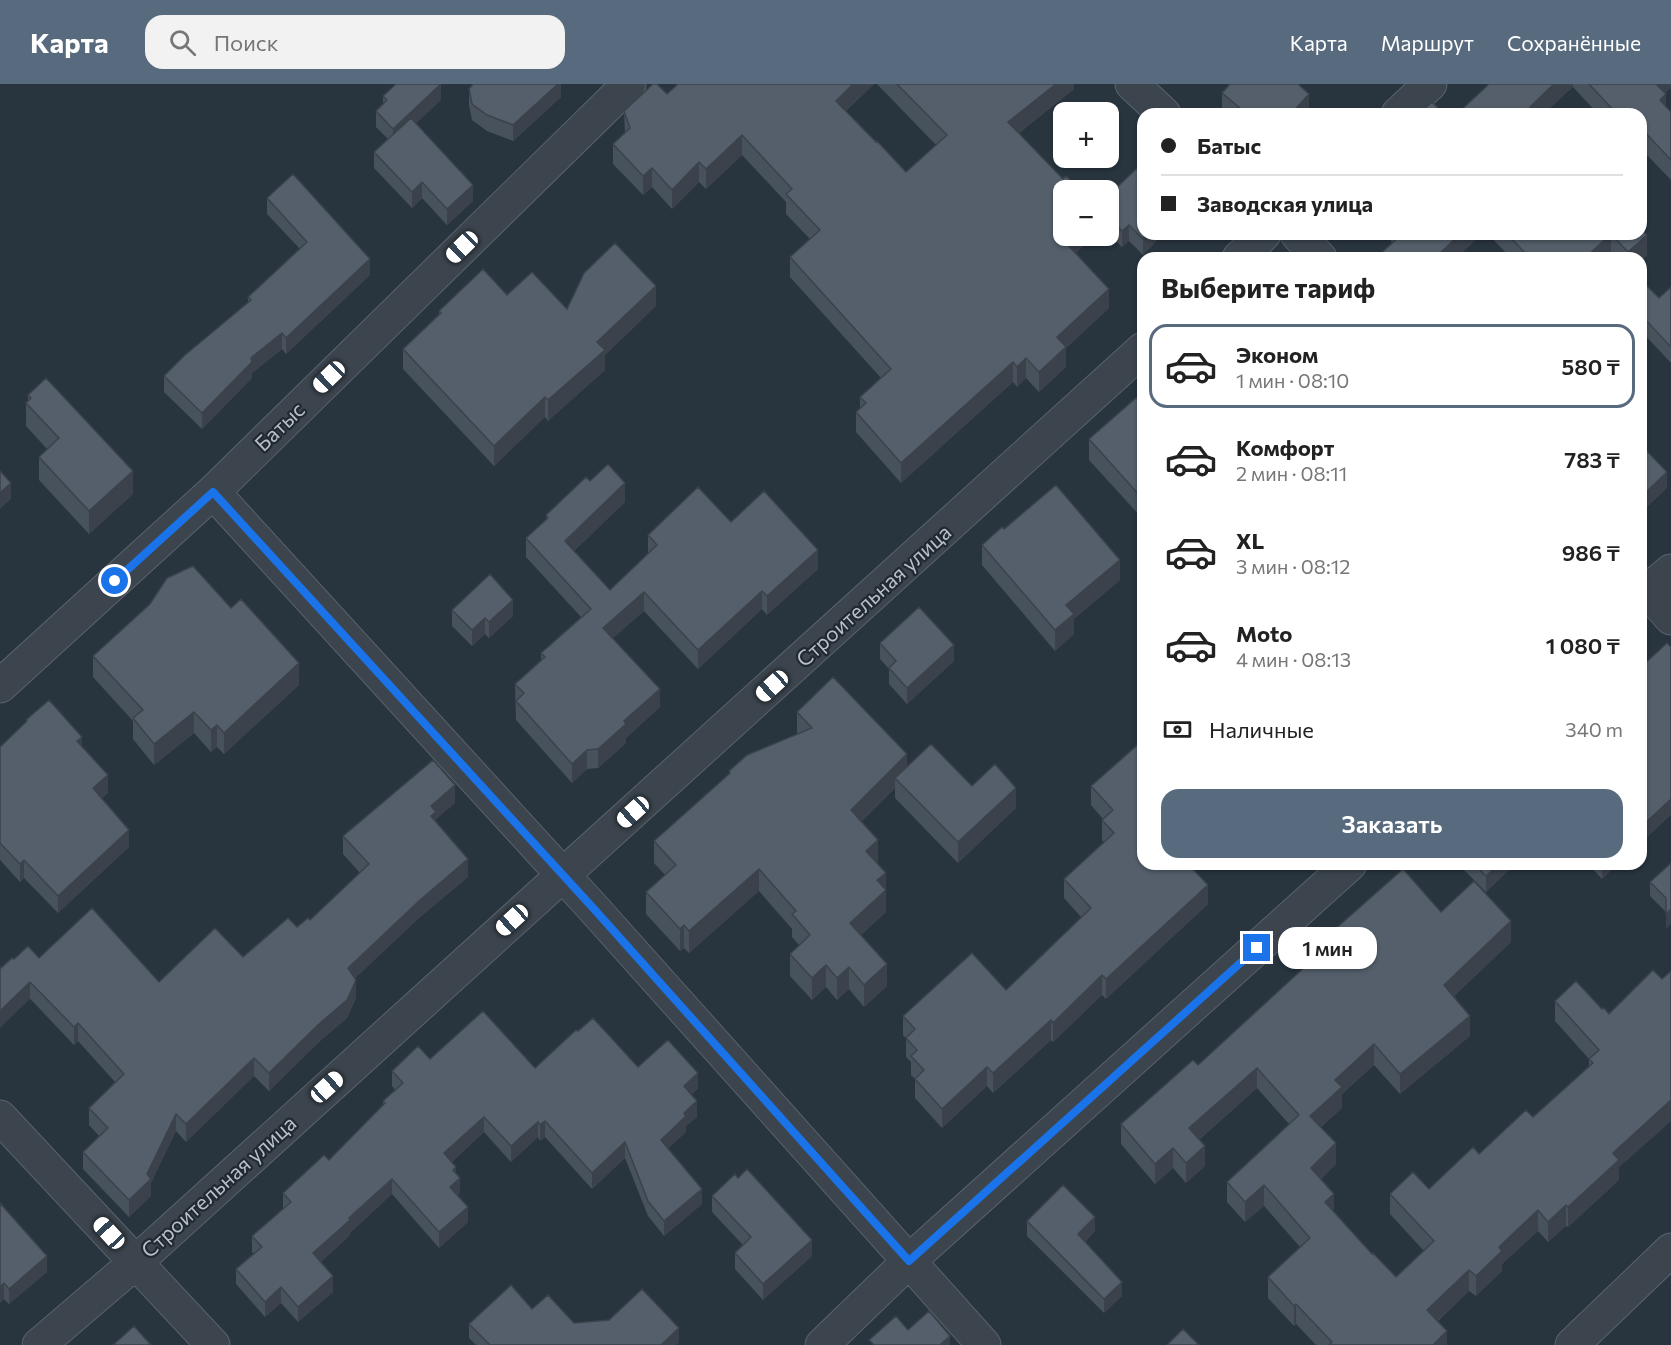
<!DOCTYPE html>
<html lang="ru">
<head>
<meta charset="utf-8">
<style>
	:root { --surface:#fff; --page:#f2f2f2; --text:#222; --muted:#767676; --line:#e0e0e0; --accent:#586a7d }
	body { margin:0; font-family:Commissioner,sans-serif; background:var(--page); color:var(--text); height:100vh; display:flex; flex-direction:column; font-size:22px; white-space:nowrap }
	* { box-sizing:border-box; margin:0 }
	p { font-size:20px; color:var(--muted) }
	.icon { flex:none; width:33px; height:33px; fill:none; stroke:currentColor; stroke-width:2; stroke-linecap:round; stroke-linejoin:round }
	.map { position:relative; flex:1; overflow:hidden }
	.side { position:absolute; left:1137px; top:168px; width:510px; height:618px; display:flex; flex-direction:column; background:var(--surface); border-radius:18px; box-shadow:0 2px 4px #0004 }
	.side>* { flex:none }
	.banner { position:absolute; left:1137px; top:24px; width:510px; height:132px; border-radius:18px; box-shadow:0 2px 4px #0004; display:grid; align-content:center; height:132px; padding:0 24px; background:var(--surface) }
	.fabs { position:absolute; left:1053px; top:18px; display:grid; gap:12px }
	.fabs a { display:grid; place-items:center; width:66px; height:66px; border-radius:12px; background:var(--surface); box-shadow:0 2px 4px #0004; font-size:30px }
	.end { position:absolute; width:27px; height:27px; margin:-14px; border:8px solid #1a73e8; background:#fff; box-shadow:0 0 0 3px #fff }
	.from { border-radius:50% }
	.bubble { position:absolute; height:42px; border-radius:18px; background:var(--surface); box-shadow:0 2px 4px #0004; font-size:20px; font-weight:600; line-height:42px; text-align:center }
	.car { position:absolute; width:18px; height:36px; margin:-18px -9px; border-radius:8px; box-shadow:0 0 4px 2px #0007; background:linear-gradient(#fff 24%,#345 0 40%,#fff 0 76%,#345 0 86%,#fff 0) }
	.banner b { display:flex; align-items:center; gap:21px; height:57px; font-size:22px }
	.banner b+b { border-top:2px solid var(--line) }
	.banner i { width:15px; height:15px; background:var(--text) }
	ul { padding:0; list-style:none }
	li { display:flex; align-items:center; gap:18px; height:84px; margin:0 12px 9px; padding:0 12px; border:3px solid transparent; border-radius:18px }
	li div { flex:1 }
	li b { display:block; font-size:22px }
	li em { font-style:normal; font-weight:600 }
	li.active { border-color:var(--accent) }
	li>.icon { width:54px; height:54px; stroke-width:1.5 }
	h2 { padding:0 24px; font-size:27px; line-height:72px }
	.pay { display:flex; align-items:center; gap:15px; height:66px; padding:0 24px; font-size:22px }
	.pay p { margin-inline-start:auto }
	.button { display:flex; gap:12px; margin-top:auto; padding:12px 24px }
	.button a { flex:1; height:69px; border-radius:18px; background:var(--accent); color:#fff; font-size:24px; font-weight:600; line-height:69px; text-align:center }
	header { display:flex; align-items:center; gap:36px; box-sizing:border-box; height:84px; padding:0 30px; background:var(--accent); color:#fff }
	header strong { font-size:28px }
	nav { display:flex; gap:33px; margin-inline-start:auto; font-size:21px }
	.search { width:420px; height:54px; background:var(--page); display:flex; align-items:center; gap:15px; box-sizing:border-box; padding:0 21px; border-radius:18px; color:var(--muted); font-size:22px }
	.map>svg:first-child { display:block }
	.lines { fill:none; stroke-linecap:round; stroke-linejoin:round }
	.minor-casing { stroke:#5a636c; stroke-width:35 }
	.minor { stroke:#3c454e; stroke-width:33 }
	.wall { fill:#48525c }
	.shaded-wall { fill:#3b424b }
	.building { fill:#545f6b; stroke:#3b424b; stroke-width:1.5 }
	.route { stroke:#1a73e8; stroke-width:8 }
	.labels { text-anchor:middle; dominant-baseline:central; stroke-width:4.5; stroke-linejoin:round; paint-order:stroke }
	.street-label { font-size:21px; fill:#b9c0c9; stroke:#212a33 }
</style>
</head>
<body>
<header>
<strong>Карта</strong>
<div class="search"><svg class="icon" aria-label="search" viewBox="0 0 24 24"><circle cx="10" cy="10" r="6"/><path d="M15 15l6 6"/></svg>Поиск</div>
<nav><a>Карта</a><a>Маршрут</a><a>Сохранённые</a></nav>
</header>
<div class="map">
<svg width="1671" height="1261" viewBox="0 0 1671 1261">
	<rect width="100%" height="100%" fill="#28343e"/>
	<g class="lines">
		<!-- minor casing -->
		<g class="minor-casing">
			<path id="minor" d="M1132 0 1164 30
				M1398 30 1430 0
				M1297 150 1320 174
				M1239 174 1264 150
				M213 408 594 825 984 1261
				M1641 500 1671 534
				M1641 512 1671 487
				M0 602 213 408 629 0
				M0 1033 213 1261
				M39 1261 136 1178 1143 265
				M822 1261 909 1177 1350 780
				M1572 1261 1671 1166"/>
		</g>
		<!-- minor -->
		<use href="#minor" class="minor"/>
	</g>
	<!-- wall -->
	<path class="wall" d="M561 0V13L513 57 487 47 472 36 469 21V5Z
		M678 0H874L846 27 906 88 936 61 877 0H1074V5L1019 49 1076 169 1109 224 1066 264V283L1039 308 1026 294 1017 303 1013 298 901 399 856 348V328L860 325V313L881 294 790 193V173L810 155 786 130V118L742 71 706 105 699 98 672 125 652 103 643 111 613 80V60L625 49 624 27 667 10Z
		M1489 0H1671V4L1665 9 1666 22 1671 28V96L1641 65V30H1598L1573 3Z
		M1222 9 1309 26 1306 30H1229L1222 25Z
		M383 12 441 16 416 39 473 117 447 141 422 114 412 124 374 84V68L388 55 376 43V27L383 20Z
		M1108 112 1143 150H1163L1143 171 1129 157 1122 163 1108 149Z
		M267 114 370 191 286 270 282 265 252 289V294L202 345 164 308V292L248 218V213L300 165 267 130Z
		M1391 150H1482L1456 174H1376L1392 159 1391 157Z
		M1488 150H1641L1647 171 1641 177V174H1615L1611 170 1607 174H1511Z
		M1641 196 1659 214 1671 203V279L1641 247Z
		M507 211 567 225 656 222 605 271V286L548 337 545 333 494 382 403 285V265L439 230V227Z
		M28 311 133 410 89 450 39 396V373L47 365 26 342V319L28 317Z
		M1143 317V431L1141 433 1089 376V355Z
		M590 397 625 418 574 467 610 506 648 470V451L731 438 818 485 767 531 762 525 698 585 644 527 613 554 660 623 626 654V659L598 684 587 685 572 699 516 636 515 600 541 577V569L581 533 526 473V454L546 436V431Z
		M1004 445 1120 496 1074 535V550L1055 567 982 481V461Z
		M452 526 513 532 489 554 485 550 472 562 452 542Z
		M880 559 954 577 907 620 889 600V585L880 575Z
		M93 572 299 601 224 670 217 663 211 668 194 649 154 681 133 655V637L93 593Z
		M797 628 907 683 972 702 1016 724 958 779 895 714V704L861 738 878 778 877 779 886 805V828L861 851 887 902 864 923 849 905 837 916 826 903 812 916 790 892V870L799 861 792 853V845L759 807 689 869 684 864 680 867 646 830V808L665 791 654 779V757L729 690V687L797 650Z
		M26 636 82 662 108 709 102 714 129 763 58 829 24 794 20 798 0 776V663L26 638Z
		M1143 656V780H1190L1189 781 1208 820 1106 915 1102 911 1053 958 1051 956 993 1009 987 1002 942 1044 915 1014V995L911 991V978L906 973V954L903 951V932L1006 906 1081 833 1064 814V795L1104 758 1102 756V736L1103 735 1091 721V702Z
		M455 719 436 735V738L468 793 419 834 355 894 356 914 347 934 319 958 269 1007 254 992 186 1058 176 1047 151 1099V1112L129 1133 83 1085V1068L99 1052 89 1041V1024L115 998 78 957 74 961 1 884 14 875 39 874 159 898 243 873 310 836 360 789 343 770V752Z
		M1671 779 1666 845V828L1650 812V798Z
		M1458 780H1515L1486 808Z
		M1588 780H1618L1602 795Z
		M1441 828 1511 858 1454 912 1470 952 1400 1010 1374 981 1342 1010V1024L1321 1043 1336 1080 1321 1095 1334 1128 1372 1170 1396 1193 1424 1167 1390 1130V1110L1429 1105 1533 1033 1589 982V975L1555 937V917L1602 925 1609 930 1662 895 1671 887V1037L1619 1083V1096L1568 1143 1566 1142 1548 1158 1538 1147 1502 1180V1187L1476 1212 1469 1207 1438 1237 1447 1261H1316L1296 1240 1294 1242 1268 1214V1193L1300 1163 1264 1122 1245 1138 1227 1118V1098L1289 1040 1257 1004 1200 1055 1205 1082 1186 1099 1173 1084 1155 1100 1121 1060V1040L1198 981Z
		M430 975 535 984 638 983 698 1004 691 1011 697 1033 686 1042V1048L668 1064 702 1120 664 1152 648 1132 625 1074 592 1105 545 1053 540 1057 538 1053 511 1078 484 1048 452 1078 456 1090 460 1109 457 1111 468 1138 439 1164 392 1110 350 1149V1151L321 1178 333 1208 298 1238 281 1219 265 1233 236 1200V1185L254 1170 252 1168V1152L283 1125V1109L329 1076 383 1022V1017L395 1006 392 1002V987Z
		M738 1094 812 1172 763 1216 735 1185V1169L743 1161 712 1128V1112Z
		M0 1119 47 1188 9 1220 4 1215 0 1219Z
		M1027 1137 1095 1147 1085 1158 1122 1212 1104 1229 1027 1152Z
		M532 1225 574 1239 679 1258 676 1261H476L469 1254V1240Z"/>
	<!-- shaded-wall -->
	<path class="shaded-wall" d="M441 0V16L393 61V45Z
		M558 0H561V13L513 57V41Z
		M853 0H874L836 37V17Z
		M1056 0H1074V5L1008 57V38Z
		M1554 0H1573V3L1544 30H1530V23Z
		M1655 0H1671V4L1655 18Z
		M1309 10V26L1306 30H1291Z
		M1666 10V31L1660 16Z
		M742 51V71L706 105V85Z
		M699 78V98L672 125V106Z
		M652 84V103L643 111V92Z
		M422 98V114L412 124V108Z
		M473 101V117L447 141V125Z
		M1129 141V157L1122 163V147Z
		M1147 150H1163L1143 171V155Z
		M1460 150H1482L1456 174H1435Z
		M1611 150V170L1607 174H1585Z
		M1647 151V171L1641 177V174H1628V168Z
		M1074 152H1094L1066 179V159Z
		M370 175V191L286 270V254Z
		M656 202V222L605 271V286L548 337V316L597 258Z
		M1109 205V224L1066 264V283L1039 308V288L1057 253Z
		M282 249V265L252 289V294L202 345V329L251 274Z
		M1026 274V294L1017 303V283Z
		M1013 278V298L901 399V379Z
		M545 313V333L494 382V362Z
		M133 387V410L89 450V427Z
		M1667 388V404L1641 429V413Z
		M11 399V415L0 425V409Z
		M625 399V418L565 476V457Z
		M1143 411V431L1141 433V413Z
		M818 466V485L767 531V512Z
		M1120 476V496L1074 535V550L1055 567V546L1066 521Z
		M762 507V525L698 585V566Z
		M644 508V527L603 563V544Z
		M513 516V532L489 554V538Z
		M485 534V550L472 562V546Z
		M954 561V577L907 620V604Z
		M299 579V601L224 670V649Z
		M660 605V623L626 654V659L598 684V665L624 637Z
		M194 628V649L154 681V660Z
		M217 641V663L211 668V646Z
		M82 653V670L77 657Z
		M587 666V685L572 699V680Z
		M907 670V692L895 694V704L851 748V726Z
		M108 691V709L93 722V704Z
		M455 701V719L436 735V745L431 749V722Z
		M1016 704V724L958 779V758Z
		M1671 715V731L1641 759V743Z
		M129 746V763L58 829V812Z
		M878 756V778L866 790V767Z
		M468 775V793L419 834 348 901V884L419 817Z
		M24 776V794L20 798V780Z
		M1499 780H1515L1486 808V792Z
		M1602 780H1618L1602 795Z
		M759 785V807L689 869V847Z
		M886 789V828L850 861V839L877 796Z
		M1208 801V820L1106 915V895Z
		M1671 825V840L1666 845V830Z
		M1511 837V858L1444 921V901Z
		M684 841V864L680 867V845Z
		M887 880V902L864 923V901Z
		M826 881V903L812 916V894Z
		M849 883V905L837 916V894Z
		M1102 891V911L1053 958V939Z
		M356 896V914L347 934 319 958 269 1007V989Z
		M30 898V915L0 944V927Z
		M1470 932V952L1400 1010V990Z
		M1051 936V956L993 1009V989Z
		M78 939V957L74 961V943Z
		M1374 960V981L1342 1010V1024L1310 1052V1032L1335 996Z
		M254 974V992L186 1058V1040Z
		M987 983V1002L942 1044V1025Z
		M1257 984V1004L1189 1064V1044Z
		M698 989V1004L684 1018V1002Z
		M1671 1016V1037L1619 1083V1096L1568 1143V1123L1613 1069Z
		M697 1017V1033L686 1042V1048L661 1071V1056L684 1029Z
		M176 1030V1047L151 1099V1112L129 1133V1116L147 1090Z
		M484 1033V1048L444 1085V1069Z
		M545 1037V1053L540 1057V1041Z
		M538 1038V1053L511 1078V1062Z
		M625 1058V1074L592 1105V1089Z
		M1336 1059V1080L1311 1104V1084Z
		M1205 1062V1082L1186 1099V1079Z
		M1173 1064V1084L1155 1100V1080Z
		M456 1083V1097L460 1094V1109L450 1118V1103L453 1086Z
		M392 1095V1110L350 1149V1151L313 1185V1169Z
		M1264 1101V1122L1245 1138V1118Z
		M702 1105V1120L664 1152V1137Z
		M1334 1110V1130L1325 1118Z
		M1566 1121V1142L1548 1158V1138Z
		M468 1123V1138L439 1164V1148Z
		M1538 1126V1147L1502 1180V1187L1476 1212V1192L1499 1163Z
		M1095 1133V1147L1078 1165V1150Z
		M812 1156V1172L763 1216V1200Z
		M47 1172V1188L9 1220V1205Z
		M1469 1186V1207L1427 1246V1226Z
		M333 1192V1208L298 1238V1223Z
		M1122 1198V1212L1104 1229V1215Z
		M4 1199V1215L0 1219V1203Z
		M281 1203V1219L265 1233V1218Z
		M1296 1220V1240L1294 1242V1222Z
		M679 1244V1258L676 1261H661Z
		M1447 1247V1261H1433Z
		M950 1252V1261H940Z"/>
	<!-- building -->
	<path class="building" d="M396 0H441L393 45 376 27 387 16 383 12Z
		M473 0H558L513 41 487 31 472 20 469 5Z
		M653 0H657L667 10 678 0H853L836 17 876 58 877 57 906 88 947 51 897 0H1056L1008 38 1063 95 1066 92 1080 106H1064V152H1074L1066 159 1109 205 1057 253 1066 263 1039 288 1026 274 1017 283 1013 278 901 379 856 328 866 319 860 313 891 285 790 173 820 146 786 110 792 105 742 51 706 85 699 78 672 106 652 84 643 92 613 60 630 44 624 27Z
		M1230 0H1298L1309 10 1291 30H1247L1222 9Z
		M1489 0H1554L1530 23 1536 30H1457Z
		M1589 0H1656L1666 10 1660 16 1671 28V76L1641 44V30H1627L1624 27 1620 30H1617Z
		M1432 18 1444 30H1419Z
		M411 34 473 101 447 125 422 98 412 108 374 68Z
		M1137 84 1143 90V150H1147L1143 155 1129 141 1122 147 1108 133V112Z
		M293 90 370 175 286 254 282 249 251 274 252 278 202 329 164 292 185 271 251 216 248 213 307 158 267 114Z
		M1641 144 1647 151 1628 168 1611 150H1641Z
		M1402 150H1460L1435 174H1376Z
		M1507 150H1611L1585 174H1523L1527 171Z
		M615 159 656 202 597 258 605 266 548 316 545 313 494 362 403 265 441 229 439 227 483 185 507 211 532 188 567 225 584 189Z
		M1641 196 1659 214 1671 203V263L1641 231Z
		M46 294 133 387 89 427 39 373 59 354 26 319 31 314 28 311Z
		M1137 313 1142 319 1143 317V411L1141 413 1089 355Z
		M1641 361 1667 388 1641 413Z
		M608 380 625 399 565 457 610 506 657 461 648 451 698 403 731 438 764 407 818 466 767 512 762 507 698 566 644 508 603 544 660 605 624 637 626 640 598 665 587 666 572 680 516 617 524 609 515 600 545 573 541 569 591 525 526 454 548 434 546 431 586 393 590 397Z
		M0 387 11 399 0 409Z
		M1056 401 1120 476 1066 521 1074 530 1055 546 982 461 1002 443 1004 445Z
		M193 482 231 524 241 515 299 579 224 649 217 641 211 646 194 628 154 660 133 634 143 626 93 572 150 520 167 494Z
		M490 490 513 516 489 538 485 534 472 546 452 526Z
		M919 523 954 561 907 604 889 584 896 577 880 559Z
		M1667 559 1671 563V715L1641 743V583Z
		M833 593 907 670 851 726 878 756 866 767 886 789 877 796 886 806 850 839 887 880 864 901 849 883 837 894 826 881 812 894 790 870 810 851 792 830 796 827 759 785 689 847 684 841 680 845 646 808 676 781 654 757 730 689 729 687 747 671 812 644 797 628Z
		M49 616 82 653 77 657 108 691 93 704 129 746 58 812 24 776 20 780 0 759V663L27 637 26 636Z
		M1143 656V780H1188L1208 801 1106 895 1102 891 1053 939 1051 936 993 989 987 983 942 1025 915 995 924 986 911 972 917 966 906 954 915 945 903 932 972 869 1006 906 1091 824 1064 795 1114 749 1102 736 1113 726 1091 702Z
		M931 660 972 702 995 680 1016 704 958 758 895 694Z
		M433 676 455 701 431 722 436 728 431 732 468 775 419 817 348 884 356 896 347 916 319 940 269 989 254 974 186 1040 176 1030 147 1090 151 1095 129 1116 83 1068 108 1044 89 1024 124 990 78 939 74 943 30 898 0 927V883L1 884 12 874 14 875 28 862 39 874 92 824 159 898 215 844 243 873 288 834 297 843 308 834 310 836 369 780 343 752Z
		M1671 779V825L1666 830V814L1650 798Z
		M1474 780H1499L1486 792Z
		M1403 785 1441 828 1474 797 1511 837 1444 901 1470 932 1400 990 1374 960 1335 996 1342 1003 1310 1032 1336 1059 1311 1084 1334 1110 1325 1118 1372 1170 1373 1169 1396 1193 1434 1157 1390 1110 1413 1088 1429 1105 1473 1063 1479 1070 1526 1026 1533 1033 1593 979 1589 975 1599 966 1555 917 1576 897 1602 925 1604 924 1609 930 1653 886 1662 895 1671 887V1016L1613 1069 1619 1076 1568 1123 1566 1121 1548 1138 1538 1126 1499 1163 1502 1167 1476 1192 1469 1186 1427 1226 1447 1247 1433 1261H1329L1332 1258 1296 1220 1294 1222 1268 1193 1310 1154 1264 1101 1245 1118 1227 1098 1299 1031 1257 984 1189 1044 1205 1062 1186 1079 1173 1064 1155 1080 1121 1040 1193 976 1198 981 1321 868 1333 847Z
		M483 927 535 984 576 946 578 947 593 934 638 983 668 956 698 989 684 1002 697 1017 684 1029 686 1032 661 1056 702 1105 664 1137 648 1117 625 1058 592 1089 545 1037 540 1041 538 1038 511 1062 484 1033 444 1069 456 1083 453 1086 460 1094 450 1103 468 1123 439 1148 392 1095 349 1134 350 1136 313 1169 333 1192 298 1223 281 1203 265 1218 236 1185 262 1163 252 1152 291 1118 283 1109 324 1071 329 1076 385 1019 383 1017 403 999 392 987 418 962 430 975Z
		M747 1085 812 1156 763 1200 735 1169 751 1153 712 1112 735 1090 738 1094Z
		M1063 1101 1095 1133 1078 1150 1122 1198 1104 1215 1027 1137Z
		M0 1119 47 1172 9 1205 4 1199 0 1203Z
		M511 1201 532 1225 548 1211 574 1239 609 1236 642 1205 679 1244 661 1261H490L469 1240Z
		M929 1227 950 1252 940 1261H874L869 1256 896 1232 908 1246Z
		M134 1242 151 1261H113Z
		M1183 1245 1199 1261H1167Z"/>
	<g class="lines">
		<!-- route -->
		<path class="route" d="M115 497 213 408 594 825 909 1177 1257 864"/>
	</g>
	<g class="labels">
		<!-- street labels -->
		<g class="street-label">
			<text transform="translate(279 342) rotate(-44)">Батыс</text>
			<text transform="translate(873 511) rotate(-42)">Строительная улица</text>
			<text transform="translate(218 1102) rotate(-42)">Строительная улица</text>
		</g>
	</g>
</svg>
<div class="fabs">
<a>+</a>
<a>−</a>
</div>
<i class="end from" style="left:115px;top:497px"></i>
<i class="end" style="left:1257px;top:864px"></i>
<div class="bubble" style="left:1278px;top:843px;width:99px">1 мин</div>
<i class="car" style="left:462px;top:163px;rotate:226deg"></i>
<i class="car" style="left:329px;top:293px;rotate:226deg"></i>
<i class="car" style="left:772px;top:602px;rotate:228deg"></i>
<i class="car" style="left:633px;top:728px;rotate:228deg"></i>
<i class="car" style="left:512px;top:836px;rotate:228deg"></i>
<i class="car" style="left:327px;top:1003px;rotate:48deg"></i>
<i class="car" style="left:109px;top:1149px;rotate:317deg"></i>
<div class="banner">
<b><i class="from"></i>Батыс</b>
<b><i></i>Заводская улица</b>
</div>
<section class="side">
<h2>Выберите тариф</h2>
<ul>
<li class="active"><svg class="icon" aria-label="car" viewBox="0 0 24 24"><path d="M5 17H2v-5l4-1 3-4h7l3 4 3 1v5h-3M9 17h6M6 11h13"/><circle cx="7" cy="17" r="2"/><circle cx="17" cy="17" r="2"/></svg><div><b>Эконом</b><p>1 мин · 08:10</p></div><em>580 ₸</em></li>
<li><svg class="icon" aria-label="car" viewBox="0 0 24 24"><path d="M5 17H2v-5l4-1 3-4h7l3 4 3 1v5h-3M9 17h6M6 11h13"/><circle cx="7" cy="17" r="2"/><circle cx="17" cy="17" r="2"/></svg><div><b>Комфорт</b><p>2 мин · 08:11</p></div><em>783 ₸</em></li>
<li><svg class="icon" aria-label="car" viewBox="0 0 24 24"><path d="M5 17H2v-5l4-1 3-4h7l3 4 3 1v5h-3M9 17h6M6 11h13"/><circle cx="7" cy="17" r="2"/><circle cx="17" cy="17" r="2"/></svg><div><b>XL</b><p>3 мин · 08:12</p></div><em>986 ₸</em></li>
<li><svg class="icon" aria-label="car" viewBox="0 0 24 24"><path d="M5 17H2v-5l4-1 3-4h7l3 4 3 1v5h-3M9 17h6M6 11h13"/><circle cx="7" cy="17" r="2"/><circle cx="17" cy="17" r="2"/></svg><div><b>Moto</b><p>4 мин · 08:13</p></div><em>1 080 ₸</em></li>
</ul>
<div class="pay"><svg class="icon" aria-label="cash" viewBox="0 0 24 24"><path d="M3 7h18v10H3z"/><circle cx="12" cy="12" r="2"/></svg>Наличные<p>340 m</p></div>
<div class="button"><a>Заказать</a></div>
</section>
</div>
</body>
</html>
